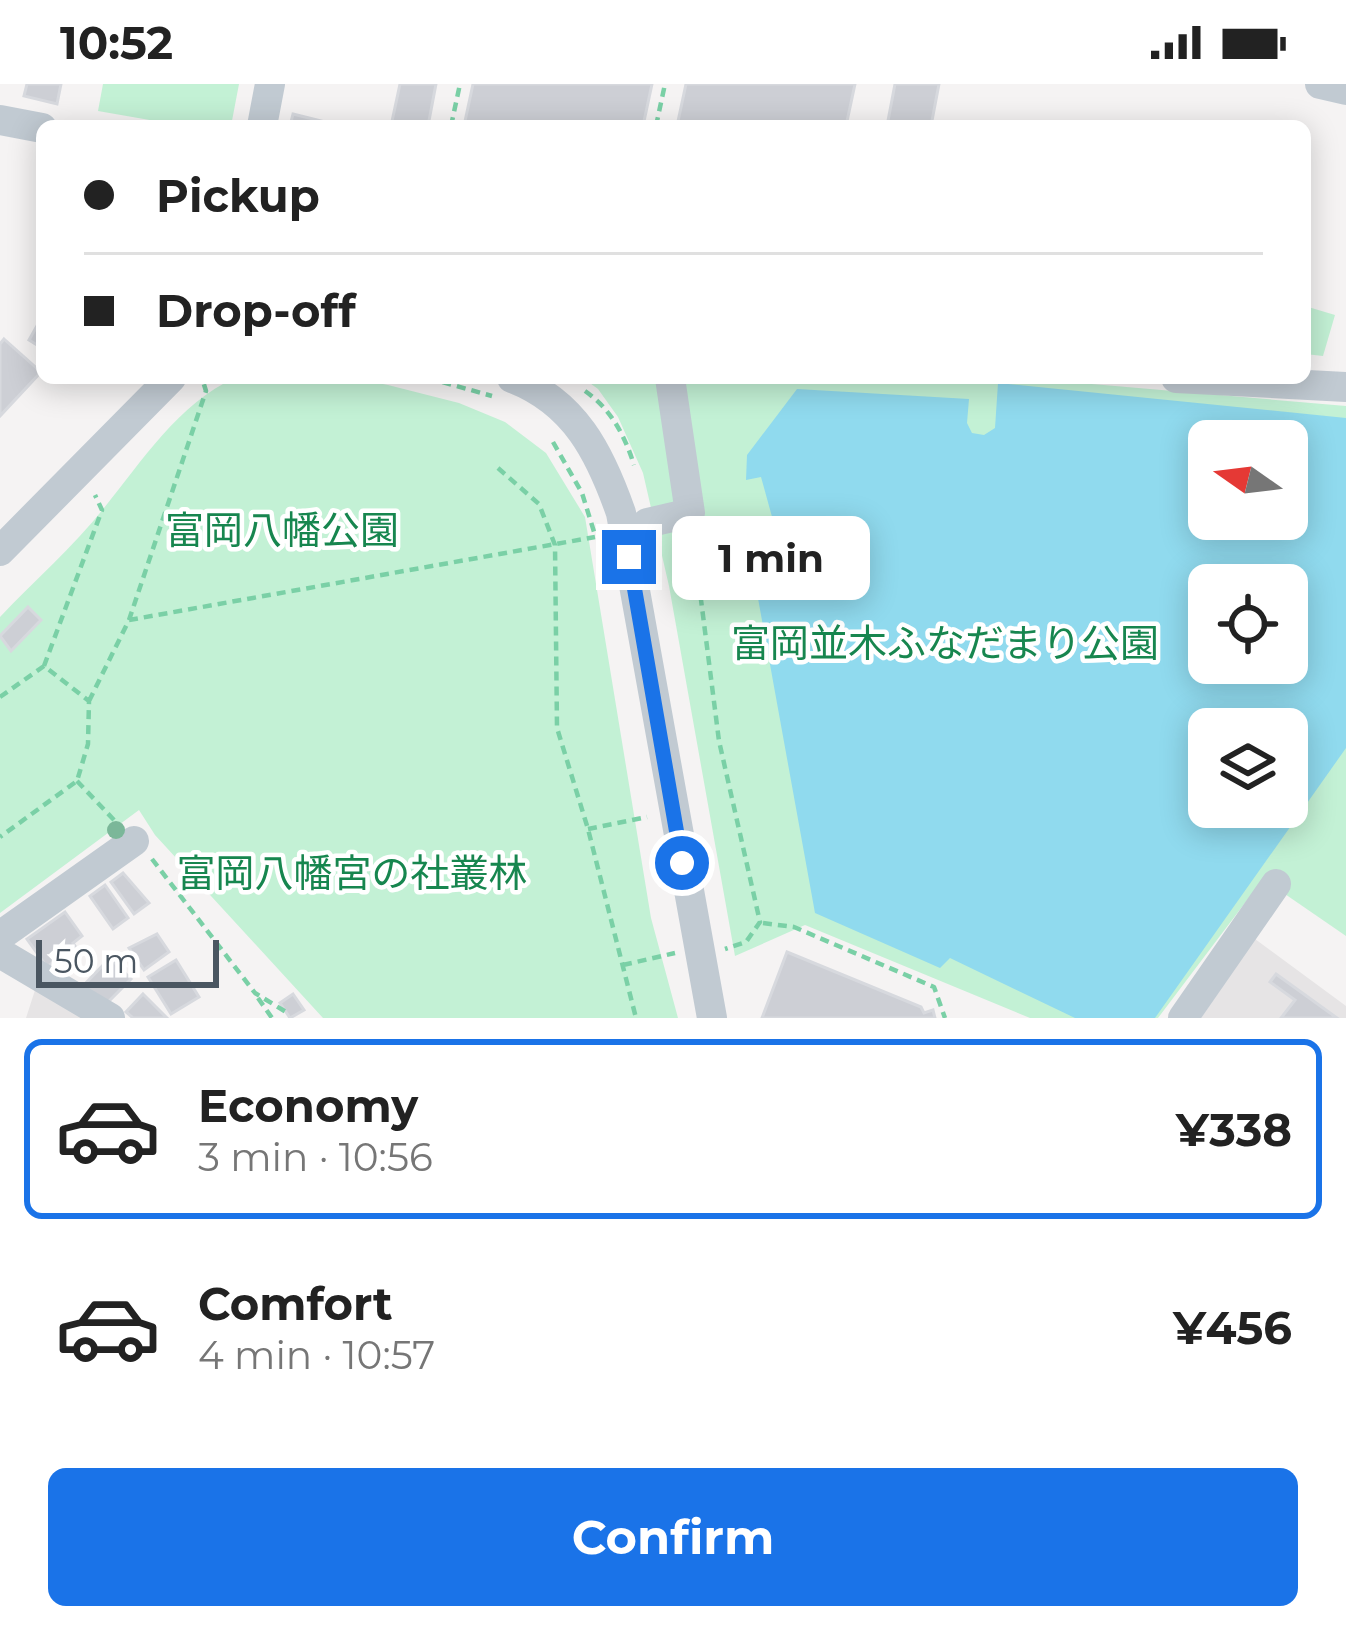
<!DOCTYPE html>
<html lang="en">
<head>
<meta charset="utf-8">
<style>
	:root { --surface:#fff; --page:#f6f6f6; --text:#222; --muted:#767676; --line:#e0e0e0; --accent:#1a73e8 }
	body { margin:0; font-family:Montserrat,"Noto Sans JP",sans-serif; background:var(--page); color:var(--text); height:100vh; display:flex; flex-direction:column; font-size:45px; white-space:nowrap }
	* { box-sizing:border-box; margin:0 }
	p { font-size:39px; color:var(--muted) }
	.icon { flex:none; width:66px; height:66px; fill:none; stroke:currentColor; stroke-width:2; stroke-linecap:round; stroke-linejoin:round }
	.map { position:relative; height:934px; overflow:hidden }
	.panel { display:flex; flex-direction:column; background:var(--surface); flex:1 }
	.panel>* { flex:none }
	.banner { position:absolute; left:36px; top:36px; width:1275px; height:264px; border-radius:18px; box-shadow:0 6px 30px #0003; display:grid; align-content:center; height:264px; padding:0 48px; background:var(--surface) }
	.needle { width:78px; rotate:284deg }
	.controls { position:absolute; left:1188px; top:336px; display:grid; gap:24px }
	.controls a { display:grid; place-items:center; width:120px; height:120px; border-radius:18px; background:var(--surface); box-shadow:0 6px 30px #0003; font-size:60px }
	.scale { position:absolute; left:36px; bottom:30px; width:183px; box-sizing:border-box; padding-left:12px; border:6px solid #4a5661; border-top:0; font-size:33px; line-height:42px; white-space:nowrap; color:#4a5661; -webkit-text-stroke:9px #fff; paint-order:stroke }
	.end { position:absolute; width:54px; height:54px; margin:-27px; border:15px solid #1a73e8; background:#fff; box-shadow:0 0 0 6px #fff }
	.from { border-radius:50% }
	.bubble { position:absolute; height:84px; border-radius:18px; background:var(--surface); box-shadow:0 6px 30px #0003; font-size:39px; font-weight:700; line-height:84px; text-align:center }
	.banner b { display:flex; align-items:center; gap:42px; height:114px; font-size:45px }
	.banner b+b { border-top:3px solid var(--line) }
	.banner i { width:30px; height:30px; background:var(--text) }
	ul { padding:21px 0 0; list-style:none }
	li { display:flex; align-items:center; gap:36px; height:180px; margin:0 24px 18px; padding:0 24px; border:6px solid transparent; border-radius:18px }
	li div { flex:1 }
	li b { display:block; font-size:45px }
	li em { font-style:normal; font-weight:700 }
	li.current { border-color:var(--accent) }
	li>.icon { width:108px; height:108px; stroke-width:1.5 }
	.action { display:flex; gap:24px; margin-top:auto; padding:24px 48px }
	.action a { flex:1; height:138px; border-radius:18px; background:var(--accent); color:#fff; font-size:48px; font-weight:700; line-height:138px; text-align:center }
	.status { display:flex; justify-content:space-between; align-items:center; height:84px; padding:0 60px; background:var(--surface); direction:ltr }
	.status svg { height:33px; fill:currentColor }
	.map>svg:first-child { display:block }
	.education { fill:#e6e4e5 }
	.green { fill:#c3f1d5; fill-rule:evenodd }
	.water { fill:#90daee; fill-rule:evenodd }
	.building { fill:#cdcfd5; stroke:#d7d9de; stroke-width:3 }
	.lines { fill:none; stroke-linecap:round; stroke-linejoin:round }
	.path { stroke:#7ad0a6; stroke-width:4.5; stroke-dasharray:9 6; stroke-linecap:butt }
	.minor { stroke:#c1cad2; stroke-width:30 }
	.tree { fill:#7bb799 }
	.route { stroke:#1a73e8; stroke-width:15 }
	.labels { text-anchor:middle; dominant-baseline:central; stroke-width:9; stroke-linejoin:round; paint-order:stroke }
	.park-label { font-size:39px; fill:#17864f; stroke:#fff }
</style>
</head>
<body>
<div class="status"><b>10:52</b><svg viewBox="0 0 49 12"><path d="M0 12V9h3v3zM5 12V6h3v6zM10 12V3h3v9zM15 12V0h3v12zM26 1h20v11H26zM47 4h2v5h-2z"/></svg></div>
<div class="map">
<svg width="1346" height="934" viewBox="0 0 1346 934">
	<rect width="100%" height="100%" fill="#f5f3f3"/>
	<!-- education -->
	<path class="education" d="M1255 855 1346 922V934H1201Z
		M37 900 93 934H26Z"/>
	<!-- green -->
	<path class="green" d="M103 0H239L231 42H184L98 27Z
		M1305 222 1335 231 1323 272 1305 270Z
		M235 294H352L388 301 459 319 505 338 546 369 585 433 651 834 678 934H323L155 751 139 726 0 829V533C34 497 73 463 104 424 142 377 179 319 235 294Z
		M583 294H1022L1346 322V852L1263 795 1158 934H1030L805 841 735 872 669 502 643 389 618 333 598 305ZM1209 357H1287V435H1209ZM1209 501H1287V579H1209ZM1209 645H1287V723H1209Z"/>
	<!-- water -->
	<path class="water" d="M998 299 1346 334V664L1155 934H1075L950 874 940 884 815 829 746 448 774 440 761 393 746 396 747 371 797 305 969 315 967 339 972 349 984 351 995 344ZM1209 357H1287V435H1209ZM1209 501H1287V579H1209ZM1209 645H1287V723H1209Z"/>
	<!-- building -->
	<path class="building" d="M27 0H61L57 20 24 12Z
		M400 0H436L428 42H391Z
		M473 0H652L643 42H464Z
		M686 0H855L846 42H677Z
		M895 0H939L931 42H887Z
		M293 30 341 42H290Z
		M42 233V264L29 256Z
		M4 255 41 288 0 332V260Z
		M28 523 41 536 11 567 0 552Z
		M123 789 149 819 134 830 111 798Z
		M105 801 128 834 113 845 90 812Z
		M65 828 82 852 73 859 75 862 47 883 27 855Z
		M157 850 169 868 144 886 129 864Z
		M787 868 921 923 924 929 933 926 935 934H762Z
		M110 874 131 895 102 924 82 903Z
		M176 876 199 913 171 930 148 893Z
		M1276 890 1337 934H1281L1295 916 1270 898Z
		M143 910 167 934H133L126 928Z
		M293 910 304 926 290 934 280 919Z"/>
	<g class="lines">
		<!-- path -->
		<path class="path" d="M451 42 460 0
			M656 42 665 0
			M428 294 492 312
			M585 307C611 325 625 352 634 381
			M553 358 582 409 595 451
			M498 384 539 420 555 461 557 644 588 745 636 934
			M693 453 719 657 760 838 746 858 725 865
			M129 536 595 453
			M44 582 102 426 95 411
			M0 613 44 582 89 617 88 660 77 697 0 753
			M89 617 129 536 206 307 202 294
			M77 697 114 736
			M588 745 647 733
			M152 775 255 909 286 928
			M763 839 794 843 934 903 945 934
			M623 881 675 869
			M258 914 272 934"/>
		<!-- minor -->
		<path class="minor" d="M1320 0 1346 6
			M0 36 42 44
			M262 42 270 0
			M512 294C575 318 600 369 621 429L712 934
			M1176 294 1346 303
			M647 439 690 429 670 294
			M0 467 171 294
			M0 852 134 757
			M0 869 110 934
			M1183 934 1276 800"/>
	</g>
	<!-- trees -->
	<circle class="tree" cx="116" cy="746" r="9"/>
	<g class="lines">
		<!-- route -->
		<path class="route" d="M629 473 682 779"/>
	</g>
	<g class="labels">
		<!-- park labels -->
		<g class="park-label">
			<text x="282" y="446">富岡八幡公園</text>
			<text x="945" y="559">富岡並木ふなだまり公園</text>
			<text x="352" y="789">富岡八幡宮の社叢林</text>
		</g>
	</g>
</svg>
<div class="controls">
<a><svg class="needle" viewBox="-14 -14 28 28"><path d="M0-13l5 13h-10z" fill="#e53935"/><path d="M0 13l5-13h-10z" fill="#767676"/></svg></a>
<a><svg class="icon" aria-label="locate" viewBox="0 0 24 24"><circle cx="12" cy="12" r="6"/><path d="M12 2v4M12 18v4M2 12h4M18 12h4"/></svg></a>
<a><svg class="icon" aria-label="layers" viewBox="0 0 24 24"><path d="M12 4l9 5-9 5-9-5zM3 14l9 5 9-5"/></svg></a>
</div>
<div class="scale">50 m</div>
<i class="end from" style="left:682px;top:779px"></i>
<i class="end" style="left:629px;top:473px"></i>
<div class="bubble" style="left:672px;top:432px;width:198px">1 min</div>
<div class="banner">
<b><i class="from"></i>Pickup</b>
<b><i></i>Drop-off</b>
</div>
</div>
<section class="panel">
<ul>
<li class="current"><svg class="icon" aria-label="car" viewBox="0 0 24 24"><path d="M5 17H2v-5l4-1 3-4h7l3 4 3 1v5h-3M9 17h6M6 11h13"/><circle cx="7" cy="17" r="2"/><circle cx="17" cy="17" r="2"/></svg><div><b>Economy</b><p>3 min · 10:56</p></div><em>¥338</em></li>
<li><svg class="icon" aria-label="car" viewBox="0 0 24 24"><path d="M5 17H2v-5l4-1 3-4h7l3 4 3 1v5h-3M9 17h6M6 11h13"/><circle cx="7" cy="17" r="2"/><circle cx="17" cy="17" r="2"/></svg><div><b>Comfort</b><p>4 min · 10:57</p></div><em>¥456</em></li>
</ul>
<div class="action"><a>Confirm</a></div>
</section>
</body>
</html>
